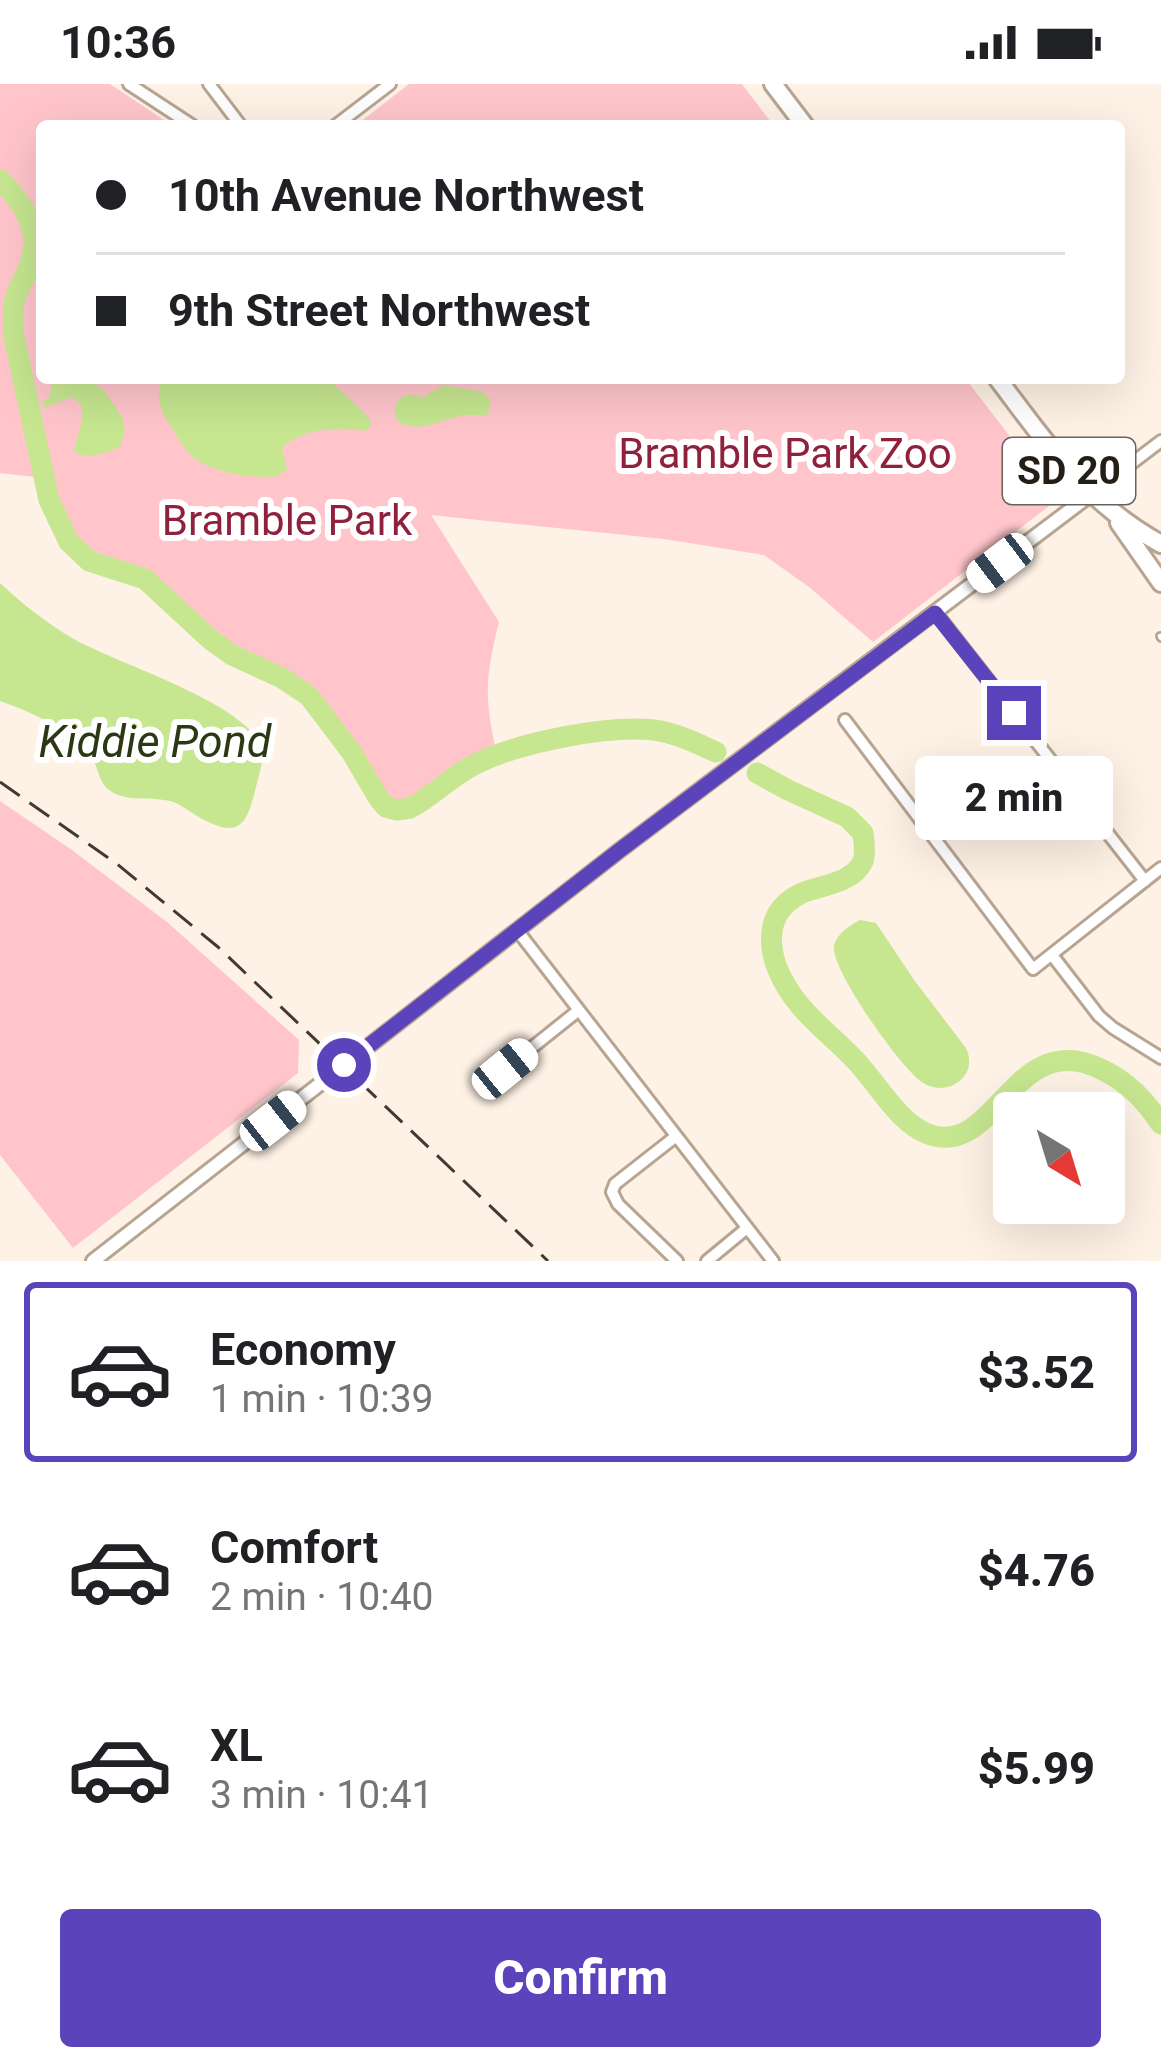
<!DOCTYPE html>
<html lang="en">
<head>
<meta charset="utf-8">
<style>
	:root { --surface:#fff; --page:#f2f2f2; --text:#202124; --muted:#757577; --line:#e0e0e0; --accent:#5b43bc }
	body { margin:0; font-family:Roboto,sans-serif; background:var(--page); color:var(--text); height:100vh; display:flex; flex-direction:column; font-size:45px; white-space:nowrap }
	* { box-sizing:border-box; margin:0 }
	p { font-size:39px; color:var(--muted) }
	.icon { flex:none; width:66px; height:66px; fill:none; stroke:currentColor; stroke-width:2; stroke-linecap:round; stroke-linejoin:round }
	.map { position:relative; height:1177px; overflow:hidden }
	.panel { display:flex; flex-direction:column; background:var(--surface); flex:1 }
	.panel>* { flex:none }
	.hud { position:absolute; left:36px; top:36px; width:1089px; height:264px; border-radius:12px; box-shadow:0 12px 48px #0002; display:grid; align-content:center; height:264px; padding:0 60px; background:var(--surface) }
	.needle { width:78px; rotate:142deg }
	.tools { position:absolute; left:993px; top:1008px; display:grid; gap:24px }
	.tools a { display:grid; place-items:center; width:132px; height:132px; border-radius:12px; background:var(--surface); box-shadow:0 12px 48px #0002; font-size:60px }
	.end { position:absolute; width:54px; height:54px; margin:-27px; border:15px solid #5b43bc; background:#fff; box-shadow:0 0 0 6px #fff }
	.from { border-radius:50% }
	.bubble { position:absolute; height:84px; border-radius:12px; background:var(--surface); box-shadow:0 12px 48px #0002; font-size:39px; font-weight:800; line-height:84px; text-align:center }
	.car { position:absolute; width:36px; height:72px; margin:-36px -18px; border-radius:15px; box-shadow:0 0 9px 3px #0007; background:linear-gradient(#fff 24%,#345 0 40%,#fff 0 76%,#345 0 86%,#fff 0) }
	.hud b { display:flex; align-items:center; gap:42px; height:114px; font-size:45px }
	.hud b+b { border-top:3px solid var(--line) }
	.hud i { width:30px; height:30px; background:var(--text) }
	ul { padding:21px 0 0; list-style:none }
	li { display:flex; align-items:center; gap:36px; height:180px; margin:0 24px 18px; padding:0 36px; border:6px solid transparent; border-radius:12px }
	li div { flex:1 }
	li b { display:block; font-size:45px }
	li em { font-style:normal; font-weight:800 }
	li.current { border-color:var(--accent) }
	li>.icon { width:108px; height:108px; stroke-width:1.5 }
	.button { display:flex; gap:24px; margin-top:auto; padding:24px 60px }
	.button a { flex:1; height:138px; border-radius:12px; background:var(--accent); color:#fff; font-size:48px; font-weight:800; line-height:138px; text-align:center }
	.status { display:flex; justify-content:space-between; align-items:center; height:84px; padding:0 60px; background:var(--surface); direction:ltr }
	.status svg { height:33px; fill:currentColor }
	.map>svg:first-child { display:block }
	.green { fill:#ffc5cb }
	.water { fill:#c6e690 }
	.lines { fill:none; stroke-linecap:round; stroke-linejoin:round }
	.river { stroke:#c6e690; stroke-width:21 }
	.service-casing { stroke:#b7a591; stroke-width:10 }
	.minor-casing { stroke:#b7a591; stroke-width:16 }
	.tertiary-casing { stroke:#b7a591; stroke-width:18 }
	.primary-casing { stroke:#b7a591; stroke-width:22 }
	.service { stroke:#fff; stroke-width:4.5 }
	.minor { stroke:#fff; stroke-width:10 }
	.tertiary { stroke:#fff; stroke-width:12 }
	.primary { stroke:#fff; stroke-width:16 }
	.rail { stroke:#423a31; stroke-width:3; stroke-dasharray:24 12; stroke-linecap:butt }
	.route { stroke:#5b43bc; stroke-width:15 }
	.labels { text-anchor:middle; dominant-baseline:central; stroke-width:12; stroke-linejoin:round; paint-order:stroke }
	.shield { fill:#fff; stroke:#66625c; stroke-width:3 }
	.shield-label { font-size:39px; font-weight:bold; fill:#251e16 }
	.park-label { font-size:42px; fill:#90213c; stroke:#fff }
	.water-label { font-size:45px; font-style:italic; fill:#2c3814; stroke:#fff }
</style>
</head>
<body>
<div class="status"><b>10:36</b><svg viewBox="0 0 49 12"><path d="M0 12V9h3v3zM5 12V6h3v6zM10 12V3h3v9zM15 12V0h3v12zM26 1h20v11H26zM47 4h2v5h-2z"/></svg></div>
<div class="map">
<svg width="1161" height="1177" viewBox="0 0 1161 1177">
	<rect width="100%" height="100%" fill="#fef1e5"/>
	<!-- green -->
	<path class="green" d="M0 0H110L173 42H42V294H965L1058 415 873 558 809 503 764 471 664 455 431 431 499 538C485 594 484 614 497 671 482 677 469 683 456 691 438 702 417 730 394 725 371 720 362 685 351 668 339 648 324 625 307 610 279 586 240 579 211 556 188 538 170 509 144 494 131 487 115 486 101 481 64 470 51 428 44 394L0 389Z
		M409 0H742L774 42H355Z
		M0 717 72 766 167 838 299 956 298 989 73 1164 0 1071Z"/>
	<!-- water -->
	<path class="water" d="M53 294H85L104 306 122 333 125 345 121 361C109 370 90 374 76 369L74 365 82 338 81 320 71 313 45 324 42 318 49 314Z
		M162 294H327L367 331 372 340 365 347C337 343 303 344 282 364L287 385 279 392C254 395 219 390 197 376 186 369 180 357 173 346 161 328 155 315 162 294Z
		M444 301 484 308 491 318 488 331C481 332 475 331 468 331 442 333 424 351 398 338L394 327 399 315 410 310 422 313Z
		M0 499C21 519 47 539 72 554 117 580 239 616 261 661 265 670 262 678 260 687 248 733 247 763 194 730 187 726 179 719 170 717 150 712 127 719 109 706 98 697 99 685 92 674 71 646 32 628 0 617Z
		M860 836 876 839 914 896 966 964C979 992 949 1013 925 1000 904 990 829 883 834 861 837 850 850 841 860 836Z"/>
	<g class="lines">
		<!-- river -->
		<path class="river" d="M0 96C23 118 42 148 30 180 26 193 18 203 15 215 12 228 13 241 14 253L49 416 69 458 89 477 145 495 211 556 232 571 282 594 309 612 352 669 379 715 386 723 397 726 410 724C435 711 454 689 480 678 522 658 608 641 654 646 676 649 696 659 716 668
			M757 689 788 706 847 733 863 749C864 758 866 768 863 777 853 800 820 801 800 810 760 830 768 874 788 905 806 934 835 954 857 978 878 1001 899 1039 928 1050 996 1076 1013 942 1101 985 1128 998 1145 1016 1161 1040"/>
		<!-- service casing -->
		<g class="service-casing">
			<path id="service" d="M1160 552 1161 554"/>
		</g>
		<!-- minor casing -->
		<g class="minor-casing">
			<path id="minor" d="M129 0 193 42
				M209 0 241 42
				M335 42 390 0
				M1090 411 1161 357
				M935 528 1145 797
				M845 636 1033 885 1161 784
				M517 846 773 1177
				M1052 871 1099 932 1113 944 1161 974
				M505 985 579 926
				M675 1053 615 1100 612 1108 618 1120 677 1177
				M707 1177 747 1144"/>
		</g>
		<!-- tertiary casing -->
		<g class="tertiary-casing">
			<path id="tertiary" d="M93 1177 620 766 1090 411"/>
		</g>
		<!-- primary casing -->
		<g class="primary-casing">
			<path id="primary" d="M773 0 805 42
				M997 294C1047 360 1086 419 1161 460
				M1119 439 1161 499"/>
		</g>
		<!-- service -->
		<use href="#service" class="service"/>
		<!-- minor -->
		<use href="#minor" class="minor"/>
		<!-- tertiary -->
		<use href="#tertiary" class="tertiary"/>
		<!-- primary -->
		<use href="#primary" class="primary"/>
		<!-- rail -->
		<path class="rail" d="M0 698 117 780 218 863 548 1177"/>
	</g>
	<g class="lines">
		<!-- route -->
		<path class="route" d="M344 981 620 766 935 529 1014 629"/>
	</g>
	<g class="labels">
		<!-- shield labels -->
		<rect class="shield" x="1003" y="354" width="132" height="66" rx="9"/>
		<g class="shield-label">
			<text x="1069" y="387">SD 20</text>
		</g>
		<!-- park labels -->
		<g class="park-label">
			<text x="785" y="369">Bramble Park Zoo</text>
			<text x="287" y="436">Bramble Park</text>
		</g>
		<!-- water labels -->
		<g class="water-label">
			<text x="155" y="657">Kiddie Pond</text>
		</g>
	</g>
</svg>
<div class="tools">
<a><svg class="needle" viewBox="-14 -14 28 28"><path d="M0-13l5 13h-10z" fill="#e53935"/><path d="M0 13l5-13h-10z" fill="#757577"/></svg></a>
</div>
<i class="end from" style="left:344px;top:981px"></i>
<i class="end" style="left:1014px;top:629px"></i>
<div class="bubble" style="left:915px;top:672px;width:198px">2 min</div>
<i class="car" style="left:1000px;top:479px;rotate:233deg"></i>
<i class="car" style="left:505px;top:985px;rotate:51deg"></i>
<i class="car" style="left:273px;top:1037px;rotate:52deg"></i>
<div class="hud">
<b><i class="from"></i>10th Avenue Northwest</b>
<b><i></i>9th Street Northwest</b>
</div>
</div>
<section class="panel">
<ul>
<li class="current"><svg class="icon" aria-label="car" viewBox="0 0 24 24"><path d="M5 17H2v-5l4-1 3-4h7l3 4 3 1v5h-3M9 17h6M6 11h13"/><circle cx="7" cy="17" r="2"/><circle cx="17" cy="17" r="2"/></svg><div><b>Economy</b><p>1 min · 10:39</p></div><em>$3.52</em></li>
<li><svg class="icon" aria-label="car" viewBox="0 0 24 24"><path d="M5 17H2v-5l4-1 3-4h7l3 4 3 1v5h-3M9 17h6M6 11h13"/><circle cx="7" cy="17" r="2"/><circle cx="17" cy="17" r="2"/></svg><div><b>Comfort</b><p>2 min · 10:40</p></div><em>$4.76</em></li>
<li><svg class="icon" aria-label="car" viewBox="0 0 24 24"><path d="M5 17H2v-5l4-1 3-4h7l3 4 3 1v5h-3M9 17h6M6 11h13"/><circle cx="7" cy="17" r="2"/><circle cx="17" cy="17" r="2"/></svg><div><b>XL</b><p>3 min · 10:41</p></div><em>$5.99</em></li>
</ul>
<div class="button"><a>Confirm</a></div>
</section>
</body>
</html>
